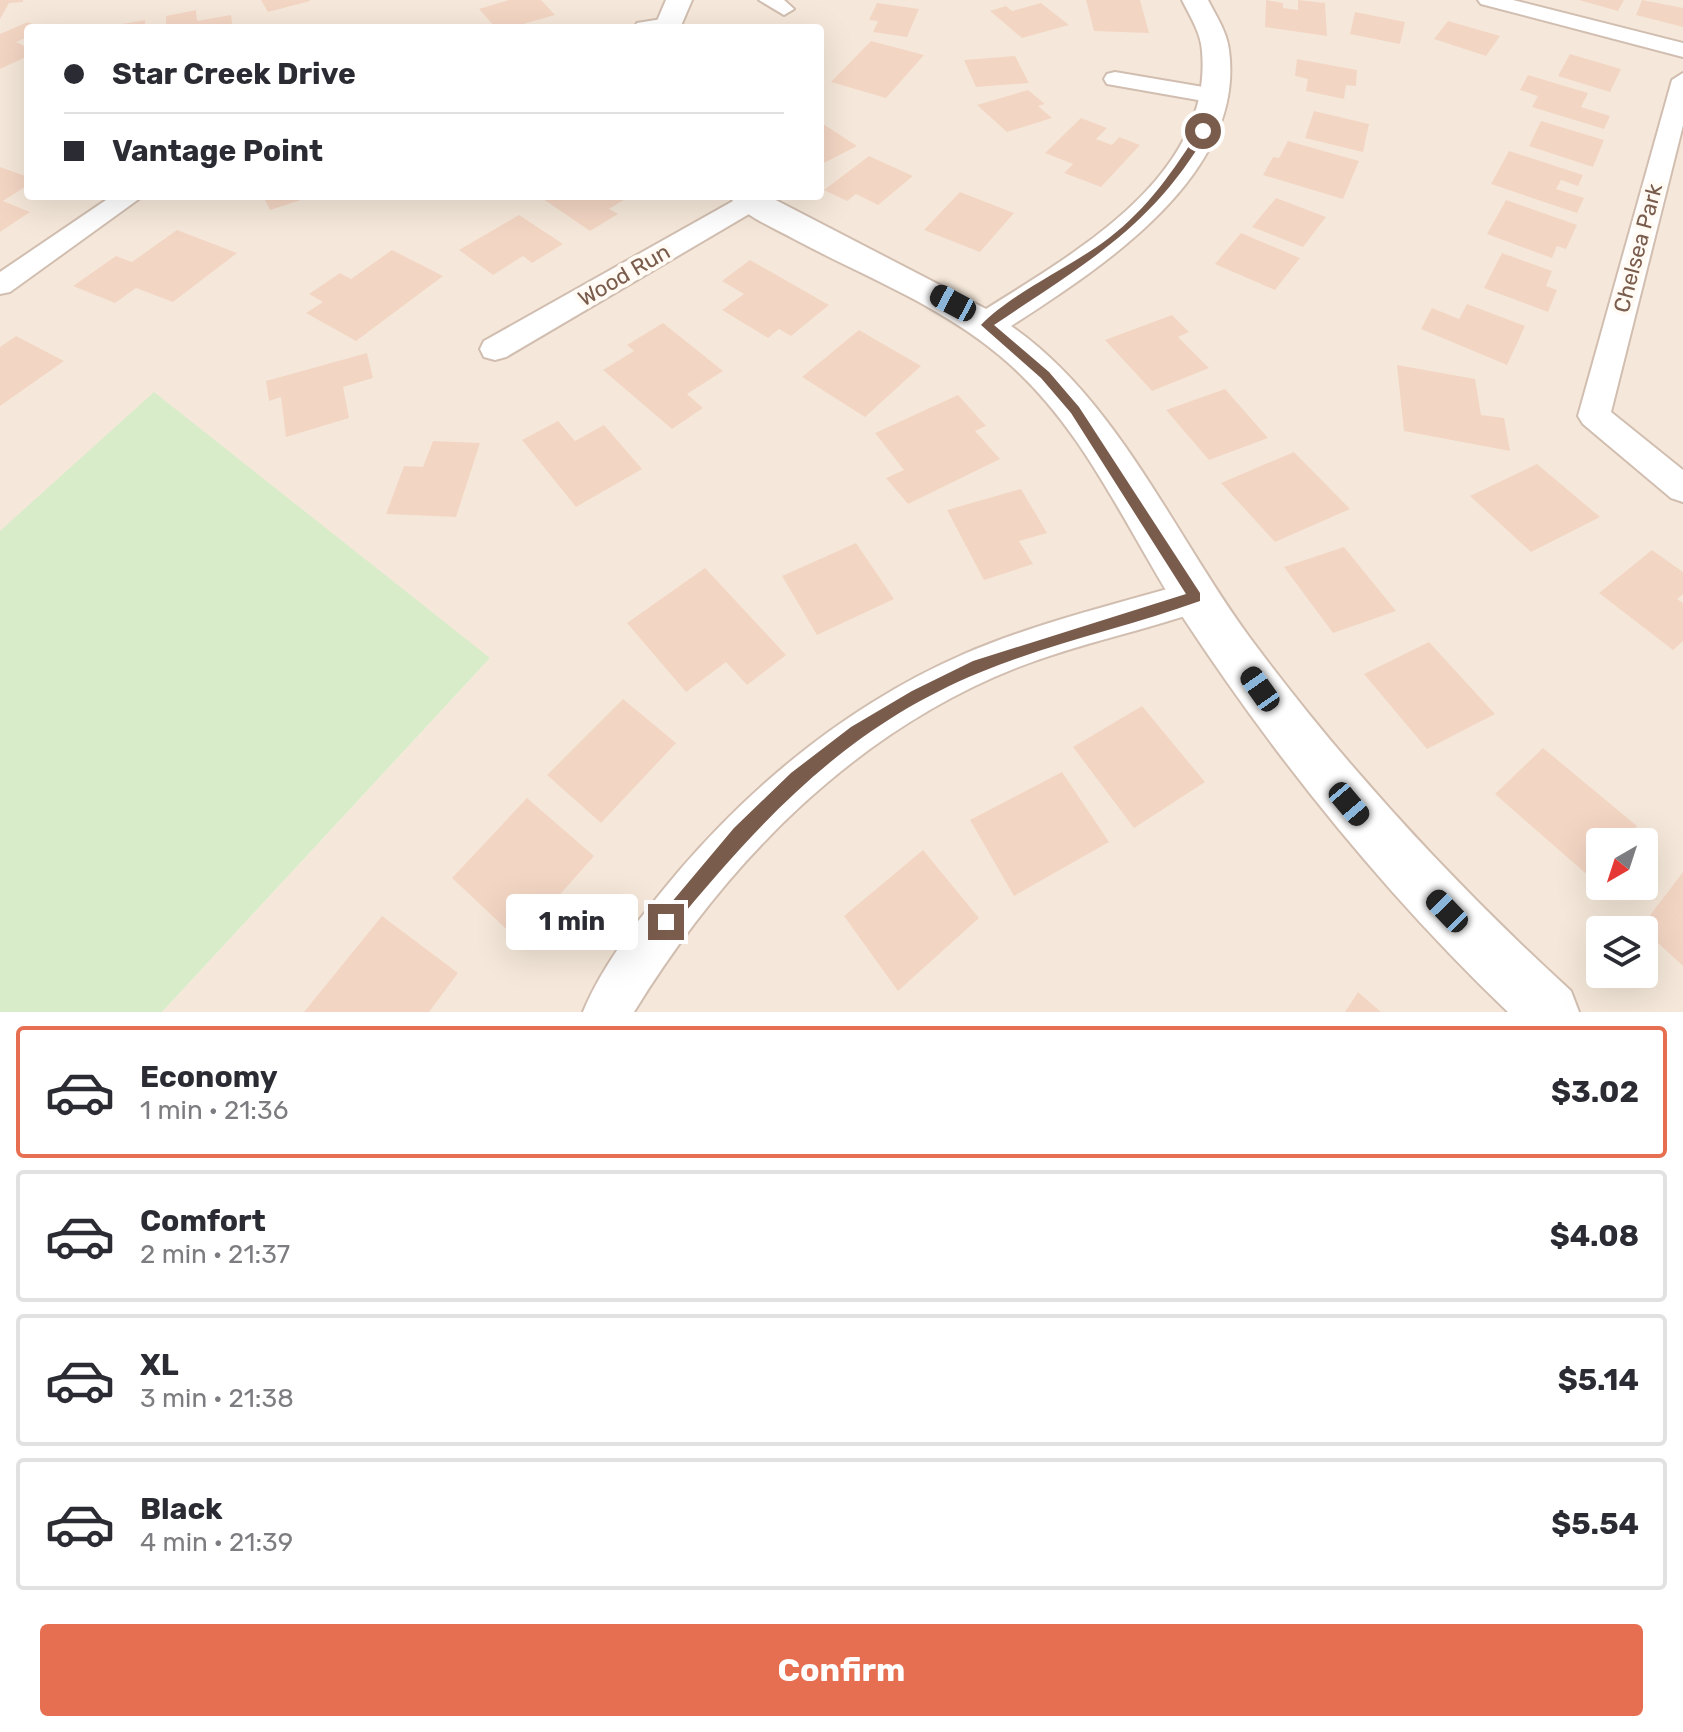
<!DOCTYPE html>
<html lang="en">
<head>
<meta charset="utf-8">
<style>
	:root { --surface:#fff; --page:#f7f7f7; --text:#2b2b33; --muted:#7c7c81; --line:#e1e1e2; --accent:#e76f51 }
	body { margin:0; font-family:Rubik,sans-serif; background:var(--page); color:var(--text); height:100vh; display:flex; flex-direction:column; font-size:30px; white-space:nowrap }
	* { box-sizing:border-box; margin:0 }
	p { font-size:26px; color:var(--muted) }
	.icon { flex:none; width:44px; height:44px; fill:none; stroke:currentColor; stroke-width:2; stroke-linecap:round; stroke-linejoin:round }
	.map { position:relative; height:1012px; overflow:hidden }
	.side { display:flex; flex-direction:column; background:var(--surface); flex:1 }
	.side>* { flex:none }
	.banner { position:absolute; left:24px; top:24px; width:800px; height:176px; border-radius:8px; box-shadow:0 8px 32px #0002; display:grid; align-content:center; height:176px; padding:0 40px; background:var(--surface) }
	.needle { width:52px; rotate:219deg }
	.tools { position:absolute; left:1586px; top:828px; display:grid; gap:16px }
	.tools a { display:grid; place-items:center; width:72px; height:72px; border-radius:8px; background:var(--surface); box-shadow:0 8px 32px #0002; font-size:40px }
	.end { position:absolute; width:36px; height:36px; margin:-18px; border:10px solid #7a5c4d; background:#fff; box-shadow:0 0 0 4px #fff }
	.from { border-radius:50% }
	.bubble { position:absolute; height:56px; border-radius:8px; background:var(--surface); box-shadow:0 8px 32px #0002; font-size:26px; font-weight:700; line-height:56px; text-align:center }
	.car { position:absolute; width:24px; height:48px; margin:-24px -12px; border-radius:10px; box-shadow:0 0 6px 2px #0007; background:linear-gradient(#222 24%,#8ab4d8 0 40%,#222 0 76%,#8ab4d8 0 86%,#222 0) }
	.banner b { display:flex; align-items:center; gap:28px; height:76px; font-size:30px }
	.banner b+b { border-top:2px solid var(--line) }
	.banner i { width:20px; height:20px; background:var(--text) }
	ul { padding:14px 0 0; list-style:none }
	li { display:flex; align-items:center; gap:24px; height:132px; margin:0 16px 12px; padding:0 24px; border:4px solid var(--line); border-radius:8px }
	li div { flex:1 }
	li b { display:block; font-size:30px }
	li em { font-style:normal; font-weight:700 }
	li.selected { border-color:var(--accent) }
	li>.icon { width:72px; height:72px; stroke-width:1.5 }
	.button { display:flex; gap:16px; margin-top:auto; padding:16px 40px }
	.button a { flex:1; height:92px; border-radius:8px; background:var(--accent); color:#fff; font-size:32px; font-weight:700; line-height:92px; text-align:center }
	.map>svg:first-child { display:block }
	.residential { fill:#f5e8da; fill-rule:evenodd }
	.green { fill:#d8ecc9 }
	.building { fill:#f3d5c3 }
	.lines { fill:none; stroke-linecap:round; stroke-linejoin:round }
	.minor-casing { stroke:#d1beb0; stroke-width:4 }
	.tertiary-casing { stroke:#d1beb0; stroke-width:4 }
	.minor { fill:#fff; fill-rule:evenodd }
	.tertiary { fill:#fff; fill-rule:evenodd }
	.route { fill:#7a5c4d }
	.labels { text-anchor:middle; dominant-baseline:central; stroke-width:8; stroke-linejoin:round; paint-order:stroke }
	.street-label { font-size:22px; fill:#7a5c4d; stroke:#fffaf3 }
</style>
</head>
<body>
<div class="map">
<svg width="1683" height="1012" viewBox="0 0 1683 1012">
	<rect width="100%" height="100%" fill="#fdf6ec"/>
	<!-- residential -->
	<path class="residential" d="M0 0H1683V1012H162L490 658 0 531ZM28 28H820V196H28ZM1600 842H1644V886H1600ZM1600 930H1644V974H1600Z"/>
	<!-- green -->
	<path class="green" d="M154 392 490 658 162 1012H0V531Z"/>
	<!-- building -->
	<path class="building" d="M0 0H23V2L9 3 0 19Z
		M261 0H310V1L268 12Z
		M509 0H541L555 15 523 24 526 28H496L479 9Z
		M1086 0H1140L1149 33 1094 31Z
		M1266 0 1283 3V8L1298 10V0L1325 3 1327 36 1265 27Z
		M1579 0H1624L1618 11Z
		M1642 0 1683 8V27L1636 15Z
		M877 3 919 9 907 37 873 32 878 21 869 20Z
		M1041 3 1069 25 1022 38 990 11 1006 6 1012 11Z
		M196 10 197 21 231 15 233 28H166V16Z
		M1355 12 1405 22 1400 44 1350 34Z
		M145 20V28H111V26Z
		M1448 21 1500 36 1486 56 1434 39Z
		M28 22 42 28H28V37L16 42 28 48V56L0 69V34Z
		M871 41 924 55 886 98 831 82Z
		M1570 54 1621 69 1610 92 1558 76Z
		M1015 56 1029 83 976 87 964 60Z
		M1297 59 1357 70 1356 86 1346 85 1344 99 1306 91 1308 79 1295 76Z
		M1528 75 1588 93 1581 107 1610 116 1604 129 1532 107 1538 96 1520 90Z
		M1028 90 1045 104 1038 106 1052 118 1007 132 977 105Z
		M1314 111 1369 124 1363 152 1305 138Z
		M1081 118 1107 128 1096 139 1112 145 1119 137 1140 145 1101 187 1064 173 1073 164 1045 153Z
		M1541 121 1604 140 1593 167 1529 146Z
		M820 122 857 146 820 165Z
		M1288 141 1359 161 1343 199 1263 175 1273 157 1279 158Z
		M1509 151 1583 175 1578 186 1561 180 1556 189 1584 198 1577 213 1491 184Z
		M869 156 913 176 878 205 856 194 847 201 824 190Z
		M0 167 28 177V185L3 201 30 212 0 232Z
		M960 192 1014 213 980 252 924 230Z
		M263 196H310V197L270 210Z
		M549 196H630L609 209 618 214 590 231 543 199Z
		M1276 198 1326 217 1303 247 1252 227Z
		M1506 200 1577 225 1566 249 1557 246 1552 258 1487 234Z
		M519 215 563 244 532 263 523 256 493 275 459 250Z
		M177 230 237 253 173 302 136 288 115 303 73 286 116 256 132 262Z
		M1241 233 1300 258 1275 290 1215 264Z
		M392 250 443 276 356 341 306 313 323 302 309 294 340 273 351 279Z
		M1502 253 1552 271 1546 286 1557 290 1548 312 1484 288Z
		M750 260 829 305 791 336 779 329 768 338 722 310 744 294 722 281Z
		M1467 304 1525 326 1507 365 1421 329 1432 308 1459 319Z
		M1172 315 1189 332 1178 337 1209 368 1152 391 1105 340Z
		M663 323 723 371 687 394 703 408 672 429 603 370 634 351 627 345Z
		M859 330 921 366 865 417 802 377Z
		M16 336 64 361 0 406V347Z
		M367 353 373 378 343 387 349 418 286 437 281 397 269 401 266 381Z
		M1397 365 1475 379 1481 415 1504 418 1510 451 1404 431Z
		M1225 389 1268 438 1209 460 1166 410Z
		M958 395 986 426 975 431 1000 459 908 504 886 478 904 470 875 433Z
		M558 421 575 441 604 425 642 469 576 507 522 440Z
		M433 441 480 443 456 517 386 514 404 466 423 467Z
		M1294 452 1350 509 1275 542 1221 483Z
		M1537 464 1600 517 1531 552 1470 496Z
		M1021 489 1047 533 1019 541 1033 564 984 580 947 510Z
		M856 543 894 599 817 635 782 576Z
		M1344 547 1396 611 1333 633 1284 567Z
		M1652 550 1683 572V594L1677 599 1683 603V641L1673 650 1599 593Z
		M705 568 786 655 747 685 726 662 686 692 627 623Z
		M1429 642 1495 714 1427 749 1364 674Z
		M623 699 676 743 601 823 547 775Z
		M1142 706 1205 782 1134 828 1073 747Z
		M1543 748 1637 826 1624 842H1600V868L1591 878 1495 794Z
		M1062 772 1109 842 1014 896 970 820Z
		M527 798 594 856 519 941 452 878Z
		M923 850 979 918 898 991 844 916Z
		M1683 872V966L1644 930H1639Z
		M382 916 458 973 429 1012H304Z
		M1358 992 1381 1012H1345Z"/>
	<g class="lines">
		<!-- minor casing -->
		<g class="minor-casing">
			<path id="minor" d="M759 0H784L794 9 784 15Z
				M1478 0H1513L1683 43V57L1481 4Z
				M668 18 676 19 679 24 676 28H634L637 23Z
				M1115 72 1215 89 1227 96 1215 103 1107 84 1104 79 1107 74Z
				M1683 73V125L1611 412 1683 470V502L1671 498 1583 424 1578 416 1672 80Z
				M112 196H143L10 292 0 294V272Z
				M742 196H762L765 201 761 207 506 357 495 360 484 357 480 349 484 341Z
				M1195 581 1208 586 1213 597 1208 608C1145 631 1079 643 1016 668 852 733 725 864 634 1012H583C604 961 643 914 678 872 757 780 852 703 964 654 1038 622 1118 604 1195 581Z"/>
		</g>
		<!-- tertiary casing -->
		<g class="tertiary-casing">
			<path id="tertiary" d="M666 0H692L680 28H654Z
				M1182 0H1208C1216 16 1227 32 1229 50 1246 175 1101 268 1011 326 1119 401 1176 539 1253 642 1348 769 1454 884 1571 991L1579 1012H1508C1384 893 1276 759 1182 616 1124 526 1083 424 999 355 938 304 863 276 794 239 774 228 742 215 729 196H768L986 309C1076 252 1213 176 1202 51 1201 33 1190 16 1182 0Z"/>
		</g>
		<!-- minor -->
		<use href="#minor" class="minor"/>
		<!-- tertiary -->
		<use href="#tertiary" class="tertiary"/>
	</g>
	<!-- route -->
	<path class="route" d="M1200 129 1208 131C1153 227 1083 265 994 325L1049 372 1079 407 1200 593V601C1128 627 1051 643 981 672 846 727 762 819 672 928H660V916L734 828 791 773 851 727 912 691 973 661 1186 594 1071 413 1041 378 981 325C1010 294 1074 265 1109 238 1148 208 1174 170 1200 129Z"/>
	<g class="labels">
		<!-- street labels -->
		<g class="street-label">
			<text transform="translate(1638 248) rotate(-75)">Chelsea Park</text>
			<text transform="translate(624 275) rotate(-30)">Wood Run</text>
		</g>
	</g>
</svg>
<div class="tools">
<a><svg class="needle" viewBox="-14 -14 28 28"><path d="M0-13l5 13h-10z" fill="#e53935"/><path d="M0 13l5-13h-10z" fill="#7c7c81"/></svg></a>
<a><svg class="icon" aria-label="layers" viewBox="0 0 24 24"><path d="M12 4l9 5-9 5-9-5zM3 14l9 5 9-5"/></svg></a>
</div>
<i class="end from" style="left:1203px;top:131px"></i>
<i class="end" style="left:666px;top:922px"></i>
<div class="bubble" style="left:506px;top:894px;width:132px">1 min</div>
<i class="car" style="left:953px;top:303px;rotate:298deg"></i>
<i class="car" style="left:1260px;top:689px;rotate:325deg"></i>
<i class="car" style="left:1349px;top:804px;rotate:140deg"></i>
<i class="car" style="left:1447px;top:911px;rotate:316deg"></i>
<div class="banner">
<b><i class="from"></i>Star Creek Drive</b>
<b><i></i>Vantage Point</b>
</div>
</div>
<section class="side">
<ul>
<li class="selected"><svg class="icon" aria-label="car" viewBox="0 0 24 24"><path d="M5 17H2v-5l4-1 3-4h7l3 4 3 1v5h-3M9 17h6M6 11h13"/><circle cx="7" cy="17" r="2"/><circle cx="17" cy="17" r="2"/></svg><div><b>Economy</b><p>1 min · 21:36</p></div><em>$3.02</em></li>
<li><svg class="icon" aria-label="car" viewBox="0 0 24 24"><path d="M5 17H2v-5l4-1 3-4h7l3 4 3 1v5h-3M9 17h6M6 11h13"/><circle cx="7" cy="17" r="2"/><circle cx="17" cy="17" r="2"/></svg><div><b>Comfort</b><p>2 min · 21:37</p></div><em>$4.08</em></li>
<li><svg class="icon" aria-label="car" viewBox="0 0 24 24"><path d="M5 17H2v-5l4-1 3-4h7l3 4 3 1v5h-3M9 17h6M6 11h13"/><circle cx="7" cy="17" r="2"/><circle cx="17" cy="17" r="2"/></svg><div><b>XL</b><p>3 min · 21:38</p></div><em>$5.14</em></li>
<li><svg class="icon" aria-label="car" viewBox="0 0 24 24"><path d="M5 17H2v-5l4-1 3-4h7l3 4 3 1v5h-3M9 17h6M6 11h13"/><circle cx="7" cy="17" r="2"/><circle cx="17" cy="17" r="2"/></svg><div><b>Black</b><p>4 min · 21:39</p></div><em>$5.54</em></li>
</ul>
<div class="button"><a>Confirm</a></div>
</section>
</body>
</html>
